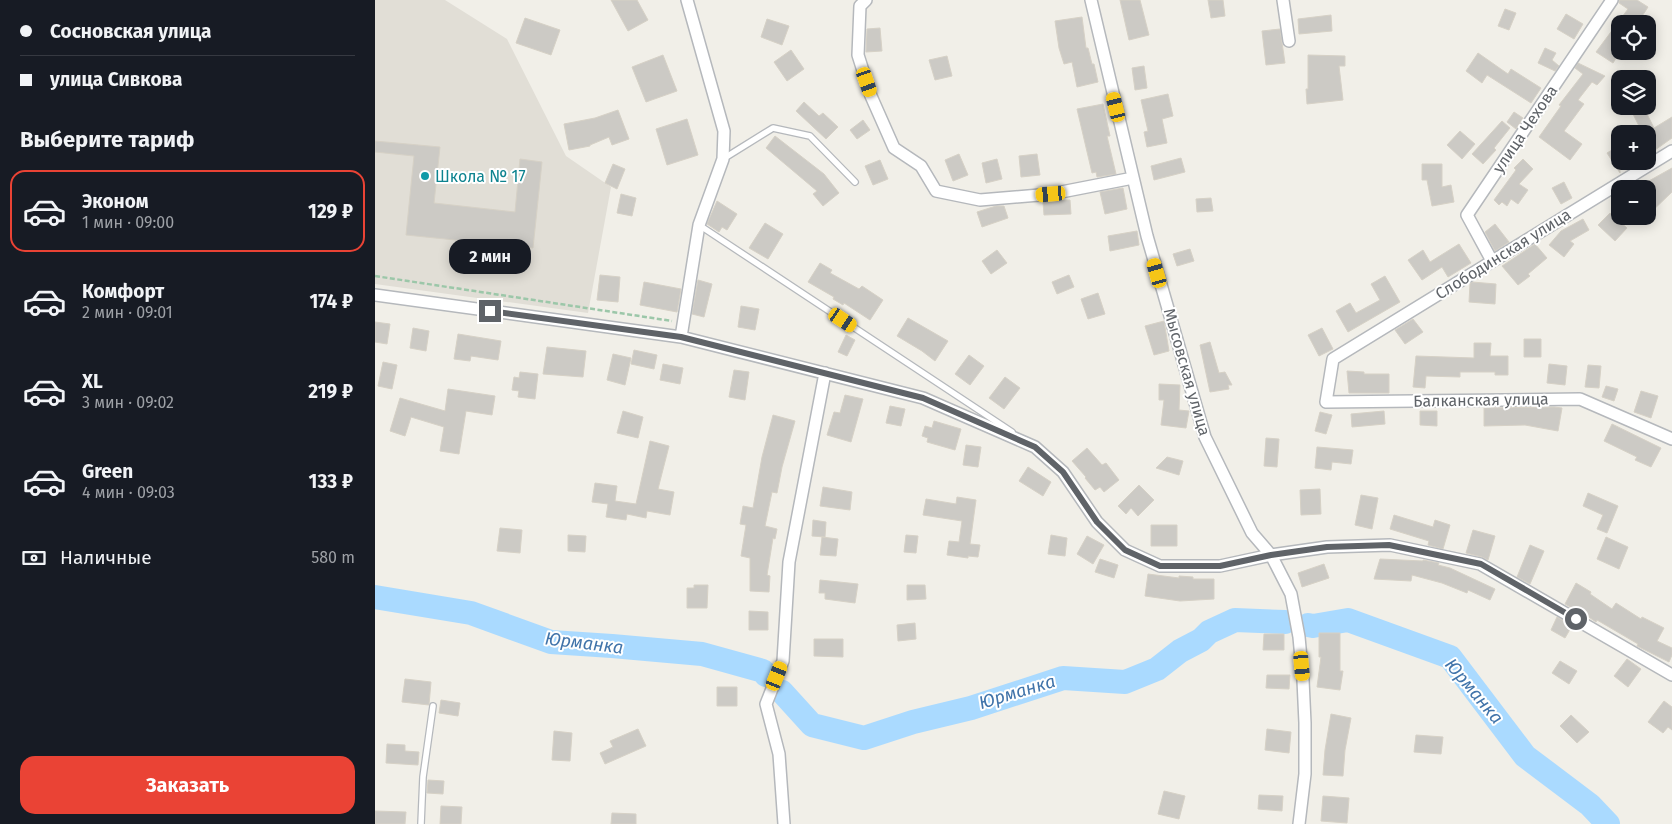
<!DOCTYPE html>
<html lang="ru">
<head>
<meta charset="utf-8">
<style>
	:root { --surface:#171b24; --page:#242831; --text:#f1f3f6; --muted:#9ea1a6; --line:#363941; --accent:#ea4335 }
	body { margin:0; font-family:"Fira Sans",sans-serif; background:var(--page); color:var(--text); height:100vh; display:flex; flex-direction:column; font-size:19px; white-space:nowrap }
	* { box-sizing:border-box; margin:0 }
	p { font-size:16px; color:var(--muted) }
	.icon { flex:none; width:28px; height:28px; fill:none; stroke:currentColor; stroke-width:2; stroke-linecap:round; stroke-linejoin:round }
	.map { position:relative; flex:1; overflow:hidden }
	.side { display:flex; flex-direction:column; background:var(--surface); width:375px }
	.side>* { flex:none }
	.top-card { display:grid; align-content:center; height:110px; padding:0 20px; background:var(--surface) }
	.buttons { position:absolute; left:1236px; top:15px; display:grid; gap:10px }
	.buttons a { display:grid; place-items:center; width:45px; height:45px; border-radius:10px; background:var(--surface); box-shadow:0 2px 12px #0003; font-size:25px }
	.end { position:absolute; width:22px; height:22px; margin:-11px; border:6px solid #5f6368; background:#fff; box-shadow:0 0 0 2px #fff }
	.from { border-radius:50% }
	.bubble { position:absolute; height:35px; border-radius:15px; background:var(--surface); box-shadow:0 2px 12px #0003; font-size:16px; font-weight:700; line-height:35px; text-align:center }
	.car { position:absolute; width:15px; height:30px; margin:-15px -8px; border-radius:6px; box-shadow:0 0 4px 1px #0007; background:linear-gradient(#f5c518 24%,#345 0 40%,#f5c518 0 76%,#345 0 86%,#f5c518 0) }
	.top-card b { display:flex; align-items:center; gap:18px; height:48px; font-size:19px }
	.top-card b+b { border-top:1px solid var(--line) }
	.top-card i { width:12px; height:12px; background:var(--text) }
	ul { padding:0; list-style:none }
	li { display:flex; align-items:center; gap:15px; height:82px; margin:0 10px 8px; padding:0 10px; border:2px solid transparent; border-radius:15px }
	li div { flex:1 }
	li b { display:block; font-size:19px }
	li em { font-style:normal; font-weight:700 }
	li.on { border-color:var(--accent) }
	li>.icon { width:45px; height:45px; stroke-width:1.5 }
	h2 { padding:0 20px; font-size:22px; line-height:60px }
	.pay { display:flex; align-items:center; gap:12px; height:55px; padding:0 20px; font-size:19px }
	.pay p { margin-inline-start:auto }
	.button { display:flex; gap:10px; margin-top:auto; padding:10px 20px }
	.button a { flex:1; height:58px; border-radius:15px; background:var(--accent); color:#fff; font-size:20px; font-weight:700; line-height:58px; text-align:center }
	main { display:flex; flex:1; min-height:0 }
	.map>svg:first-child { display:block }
	.education { fill:#e1ded6 }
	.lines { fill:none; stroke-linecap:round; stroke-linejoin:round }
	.river { stroke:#aadaff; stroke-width:24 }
	.building { fill:#cccac5; stroke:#d6d1c6 }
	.service-casing { stroke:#b5b8bc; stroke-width:8 }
	.minor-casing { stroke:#b5b8bc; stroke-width:14 }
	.path { stroke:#9cc7a9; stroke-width:2.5; stroke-dasharray:5 2.5; stroke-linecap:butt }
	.service { stroke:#fff; stroke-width:5.5 }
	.minor { stroke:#fff; stroke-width:11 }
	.route { stroke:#5f6368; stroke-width:6 }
	.culture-dot { fill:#0f9aa8; stroke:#fff; stroke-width:2 }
	.labels { text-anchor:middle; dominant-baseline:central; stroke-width:4; stroke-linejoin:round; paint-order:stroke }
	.street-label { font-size:16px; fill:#5f6368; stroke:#fff }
	.culture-label { font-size:16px; fill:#0d838f; stroke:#fff; text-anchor:start }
	.water-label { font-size:18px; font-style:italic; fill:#4174aa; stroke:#fff }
</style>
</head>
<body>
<main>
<section class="side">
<div class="top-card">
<b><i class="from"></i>Сосновская улица</b>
<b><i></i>улица Сивкова</b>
</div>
<h2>Выберите тариф</h2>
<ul>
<li class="on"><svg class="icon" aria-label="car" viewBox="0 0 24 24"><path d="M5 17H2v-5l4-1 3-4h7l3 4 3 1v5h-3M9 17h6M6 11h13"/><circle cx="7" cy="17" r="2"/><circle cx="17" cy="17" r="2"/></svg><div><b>Эконом</b><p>1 мин · 09:00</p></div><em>129 ₽</em></li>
<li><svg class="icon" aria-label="car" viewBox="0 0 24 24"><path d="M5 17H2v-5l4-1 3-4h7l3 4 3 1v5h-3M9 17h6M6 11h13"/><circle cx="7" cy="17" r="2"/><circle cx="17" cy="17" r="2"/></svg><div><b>Комфорт</b><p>2 мин · 09:01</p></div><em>174 ₽</em></li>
<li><svg class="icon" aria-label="car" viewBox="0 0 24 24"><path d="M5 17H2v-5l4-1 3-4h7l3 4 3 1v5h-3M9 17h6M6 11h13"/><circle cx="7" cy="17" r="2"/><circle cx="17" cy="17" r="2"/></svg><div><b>XL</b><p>3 мин · 09:02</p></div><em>219 ₽</em></li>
<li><svg class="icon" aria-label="car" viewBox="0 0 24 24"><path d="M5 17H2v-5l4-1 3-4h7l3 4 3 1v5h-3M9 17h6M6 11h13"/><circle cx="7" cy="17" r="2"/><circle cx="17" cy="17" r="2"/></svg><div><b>Green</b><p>4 мин · 09:03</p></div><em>133 ₽</em></li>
</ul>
<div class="pay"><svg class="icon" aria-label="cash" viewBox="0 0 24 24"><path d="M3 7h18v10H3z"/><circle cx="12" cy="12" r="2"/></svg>Наличные<p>580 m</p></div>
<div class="button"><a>Заказать</a></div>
</section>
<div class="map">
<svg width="1297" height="824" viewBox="0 0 1297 824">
	<rect width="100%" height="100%" fill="#f1efe8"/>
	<!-- education -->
	<path class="education" d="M0 0H70L132 39 191 156 236 187 213 313 0 284Z"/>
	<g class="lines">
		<!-- river -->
		<path class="river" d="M0 597 96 613 176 642 237 646 327 654 388 671 391 675
			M933 625 938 626 973 620 1075 657 1150 756 1215 805 1233 824
			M407 692 437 725 489 738 538 722 596 708 688 678 750 682 782 669 805 651 826 640 834 632 860 620 910 622"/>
	</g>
	<!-- building -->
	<path class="building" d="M236 0H262L273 20 253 31Z
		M745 0H765L774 35 754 40Z
		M833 0H848L850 16 836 18Z
		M1244 0H1262L1273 7 1262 24H1245V52L1238 63 1221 52 1253 9 1244 3Z
		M1130 9 1141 13 1134 30 1123 26Z
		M1191 14 1208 24 1199 39 1182 29Z
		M956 15 957 31 924 34 923 19Z
		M707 17 711 48H713L717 64H719L723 82 702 87 697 62 689 64 684 48 680 21Z
		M150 18 185 30 176 55 141 43Z
		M392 19 414 26 407 45 386 37Z
		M505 28 507 51 491 52 492 29Z
		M905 29 910 63 891 65 887 31Z
		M1170 48 1181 53 1177 60 1184 66 1180 71 1163 63Z
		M416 50 429 69 412 81 399 62Z
		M1103 53 1133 74 1136 69 1166 88 1156 103 1112 75 1107 83 1091 71Z
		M288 55 302 91 271 102 257 67Z
		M933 55 970 56V66H964L968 100 932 104 931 89H933Z
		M572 56 577 76 560 80 554 60Z
		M1203 63 1230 76 1222 85 1217 82 1203 100 1209 104 1189 131 1207 144 1195 160 1164 137 1186 106 1184 105 1208 74 1200 68Z
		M769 66 772 88 760 90 757 68Z
		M793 94 798 116 787 119 792 143 772 147 769 132 773 131 766 100Z
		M429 102 444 116 448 113 463 127 451 139 421 111Z
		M728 104 735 136H732L741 174 722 177 721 172 717 173 702 109Z
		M1254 106H1268L1279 128 1297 117V138L1280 150 1272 139V134H1269L1264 126Z
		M243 110 254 139 237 145 234 137 215 145V146L194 150 189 124 220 118Z
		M1139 112 1148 118 1141 129 1132 122Z
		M312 119 323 155 292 165 281 129Z
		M488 120 495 130 482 139 475 130Z
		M1127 121 1135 128 1119 148 1121 150 1108 164 1097 154Z
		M1085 131 1100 144 1087 159 1072 145Z
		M400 136 449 174 464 193 448 206 438 194 442 191 391 148Z
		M0 141 65 147 59 203 140 212 145 159 167 162 158 248 31 235 39 156 0 152Z
		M1245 145V173L1232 153Z
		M584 154 593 175 578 181 570 160Z
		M662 154 665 175 646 177 644 156Z
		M806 158 810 172 779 180 776 166Z
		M622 159 627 179 611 183 607 163Z
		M1148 159 1158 169 1144 184 1153 190 1143 204 1136 199 1132 206 1127 202 1124 205 1119 200 1141 170 1139 168Z
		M505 160 513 179 498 185 490 166Z
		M238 164 250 169 242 189 230 183Z
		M1047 164H1067V187L1076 185 1079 202 1057 206 1052 180H1047Z
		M1297 168V192L1272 216V182Z
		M1189 182 1197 198 1186 204 1177 188Z
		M748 188 752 209 730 214 725 192Z
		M246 194 261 198 257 216 242 213Z
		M836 198 838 211 822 212 821 199Z
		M684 200H695L696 214 669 215 668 202Z
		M342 201 362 214 352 230 347 227 344 232 332 224Z
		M621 206H629L633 218 607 227 602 212Z
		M1235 213 1252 228 1240 241 1223 225Z
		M1208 219 1214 230 1195 241 1199 244 1189 257 1174 245 1186 231Z
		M390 223 408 234 393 259 374 248Z
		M1120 224 1134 242 1120 251 1110 232Z
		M762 231 764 245 735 251 733 236Z
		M1084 244 1096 263 1073 277 1067 267 1047 280 1033 260 1048 250 1055 262Z
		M1160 244 1172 258 1153 274 1155 276 1143 285 1127 266Z
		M815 249 819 261 802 266 798 254Z
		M622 250 632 263 616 274 607 261Z
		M445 263 457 270 455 273 484 289 487 286 508 300 495 320 469 303 468 305 458 299 459 297 433 282Z
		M225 275 245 277 243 302 222 300Z
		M694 275 699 287 682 294 677 282Z
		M1010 276 1025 302 973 332 961 311 975 303 981 313 1005 300 996 284Z
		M323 280 337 284 329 317 317 314Z
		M269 282 306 289 302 312 265 305Z
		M1097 282 1121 284 1120 304 1094 302 1095 284Z
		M723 293 730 314 713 319 706 299Z
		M366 306 384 309 380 330 363 327Z
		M533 318 573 341 560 361 547 351 522 336Z
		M1038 319 1048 332 1030 344 1020 330Z
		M789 321 794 351 779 355 770 326Z
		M0 322 15 324 12 344 0 342Z
		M38 328 54 331 51 351 35 348Z
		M947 328 958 349 944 356 933 335Z
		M83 334 126 341 123 360 96 356 95 361 79 359Z
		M471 335 480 340 472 356 463 352Z
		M1149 339H1166V357H1149Z
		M835 342 844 373 850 372 857 385H853L854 389 835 392 825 345Z
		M1099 343H1116L1115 356H1133V375H1120V372H1085V377L1051 376 1050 388 1038 387 1041 356 1099 358Z
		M172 347 211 351 208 377 168 374Z
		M259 350 282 355 279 369 256 364Z
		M238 354 256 358 250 385 232 380Z
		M594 355 609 366 595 385 580 374Z
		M8 362 22 365 17 389 3 386Z
		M288 364 308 368 305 384 285 380Z
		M1174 364 1192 366 1190 385 1172 383Z
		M1213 365 1226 366 1224 388 1210 387Z
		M359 370 374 372 370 400 354 397Z
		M972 371 989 372V374H1014V393H974Z
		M145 372 163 374 160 399 143 397 144 391 137 390 139 377 144 378Z
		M630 377 645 388 629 409 614 398Z
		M784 384 805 385 804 410 814 411 811 428 786 425 789 400H784Z
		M1231 386 1243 389 1239 401 1227 397Z
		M73 389 120 396 117 415 91 411 84 454 65 451 69 427 36 417 30 436 15 431 25 398 70 411Z
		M1266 391 1283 396 1276 418 1259 412Z
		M470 395 488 399 476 442 452 435 459 412 465 413Z
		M515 406 530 409 526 426 511 423Z
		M1179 407 1187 408 1183 431 1150 425 1109 426V408Z
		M248 411 268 417 263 438 242 433Z
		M1009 411 1010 424 977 427 976 414Z
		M1045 411H1062V426L1045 425Z
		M945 412 957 415 951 434 940 431Z
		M398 415 420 421 407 467 402 493 397 492 390 526 402 529 400 539 398 538 392 575 395 576 394 592 375 591V558L366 556 371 525 365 524 368 506 378 508 387 457Z
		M559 421 586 429 580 450 552 442 553 438 547 436 550 426 557 428Z
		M1237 424 1286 448 1276 467 1260 460 1262 457 1229 441Z
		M891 438 904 439 902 467 889 466Z
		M275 441 294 446 283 489 299 492 295 515 272 511 271 518 252 514 251 520 231 517 233 504 217 502 220 483 242 486 240 501 261 504Z
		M591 445 606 447 603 467 588 465Z
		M942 447 978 450 976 464 957 462 956 470 940 468Z
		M712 448 727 465 731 463 744 480 729 492 725 487 720 490 710 478 711 477 697 461Z
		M792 457 808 461 804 475 781 468Z
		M653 467 676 482 668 496 644 481Z
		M764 485 779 500 763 516 756 508 751 514 743 506Z
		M448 487 477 492 475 510 445 506Z
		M945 489 946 514 926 515 925 490Z
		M1213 493 1243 506 1232 533 1222 529 1228 515 1208 506Z
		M986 495 1003 498 997 529 980 525Z
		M582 497 601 500 595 544 605 545 603 557 593 556V558L572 555 574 541 584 542 587 521 548 515 551 499 581 504Z
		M1019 515 1058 527 1060 520 1075 525 1068 549 1053 545 1054 541 1015 529Z
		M438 520 451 522 450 537 437 536Z
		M776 525H802V546H776Z
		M125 528 147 530 145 553 122 551Z
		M1098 530 1120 536 1113 560 1107 557 1091 553Z
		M193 535 211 536 210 552 193 551Z
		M531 535 543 536 541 553 529 552Z
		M676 535 692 538 690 556 673 554Z
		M712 536 729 545 718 564 702 554Z
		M447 537 463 539 461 556 445 555Z
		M1231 537 1253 547 1244 569 1222 559Z
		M1155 545 1169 551 1155 584 1142 577Z
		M725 559 743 565 739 578 720 572Z
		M1005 559 1048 561V560L1064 563 1063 565 1075 568 1120 589 1115 600 1093 590 1092 593 1067 583 1037 575 1036 581 999 579Z
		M949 564 954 578 927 587 923 573Z
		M773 574 804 578V576L818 577V579H839V599L805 601 770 596Z
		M445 580 483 584 480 603 450 599V593H444Z
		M1201 583 1216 592 1215 594 1237 609 1241 603 1266 619 1267 617 1289 628 1282 641 1297 648V655L1294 662 1262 646 1263 644 1222 620 1221 622 1205 611 1204 612 1190 604Z
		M319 585H333L332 608H312V588H319Z
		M532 585H550L551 599 532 600Z
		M374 611 393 612V630H374Z
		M1182 617 1197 626 1190 638 1176 630Z
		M540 623 541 639 523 641 522 625Z
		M944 633H965V671H968L965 690 942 687 946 657H944Z
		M889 634H909V650H888Z
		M439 639H468V657L439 656Z
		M1252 659 1266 669 1253 687 1239 676Z
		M1185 661 1202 671 1194 684 1177 673Z
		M892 675H915L914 689 891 688Z
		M30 679 56 682 54 705 27 702Z
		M342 687H362V706H342Z
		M66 700 85 703 83 716 64 713Z
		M1289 701 1297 707V730L1293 727 1288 733 1273 722Z
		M956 714 976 718 970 750 968 776 948 775 950 750Z
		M1196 715 1214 732 1202 743 1185 726Z
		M263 729 271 746 230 764 225 753 238 747 235 741Z
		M892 729 916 732 914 753 890 750Z
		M179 731 197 733 195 761 177 760Z
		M1041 735 1068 737 1066 754 1039 752Z
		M12 744 30 745V751L44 752 43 765 11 763Z
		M53 780 69 781 68 794 52 793Z
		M789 791 810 796 804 819 783 814Z
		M884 795 908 796 907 811 883 809Z
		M948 796 974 798 972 823 946 821Z
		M66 806 87 807 86 824H65Z
		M0 811 31 812 30 824H0Z
		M237 813 261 814V824H236Z"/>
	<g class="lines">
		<!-- service casing -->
		<g class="service-casing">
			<path id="service" d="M348 159 398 128 435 136 480 182
				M324 225 637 432
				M46 824 48 777 58 706"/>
		</g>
		<!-- minor casing -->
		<g class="minor-casing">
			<path id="minor" d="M491 0 485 6 483 55 496 96 519 148 546 166 561 191 605 200 676 194 758 178
				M716 0 772 236 830 437 877 533 896 555 916 594 924 637 928 680 930 723V774L924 824
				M908 0 914 41
				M1297 151 958 359 951 402 1205 399 1297 439
				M1117 261 1092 215 1237 0
				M0 295 306 337 548 398 660 447 688 472 722 522 750 550 785 566H845L896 555 952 547 1015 545 1105 564 1297 675
				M306 337 324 225 348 159 349 131 312 0
				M409 824 404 754 391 704 408 661 414 562 450 373"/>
		</g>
		<!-- path -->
		<path class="path" d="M0 276 297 321"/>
		<!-- service -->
		<use href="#service" class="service"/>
		<!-- minor -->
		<use href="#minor" class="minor"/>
	</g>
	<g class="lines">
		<!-- route -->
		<path class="route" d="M115 311 306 337 548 398 660 447 688 472 722 522 750 550 785 566H845L896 555 952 547 1014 545 1106 564 1201 619"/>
	</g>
	<!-- markers -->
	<circle class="culture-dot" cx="50" cy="176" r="5"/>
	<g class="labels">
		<!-- street labels -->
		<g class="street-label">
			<text transform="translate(1150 129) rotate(-56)">улица Чехова</text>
			<text transform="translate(1128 254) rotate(-32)">Слободинская улица</text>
			<text transform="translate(812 372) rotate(74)">Мысовская улица</text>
			<text transform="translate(1106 400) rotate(-1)">Балканская улица</text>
		</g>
		<!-- culture labels -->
		<g class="culture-label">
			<text x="60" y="176">Школа № 17</text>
		</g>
		<!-- water labels -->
		<g class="water-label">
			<text transform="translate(209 643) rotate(7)">Юрманка</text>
			<text transform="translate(1099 691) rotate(50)">Юрманка</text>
			<text transform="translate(642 692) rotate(-17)">Юрманка</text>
		</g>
	</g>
</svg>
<div class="buttons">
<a><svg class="icon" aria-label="locate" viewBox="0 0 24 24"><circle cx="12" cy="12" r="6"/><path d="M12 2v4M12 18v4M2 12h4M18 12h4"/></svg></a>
<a><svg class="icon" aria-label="layers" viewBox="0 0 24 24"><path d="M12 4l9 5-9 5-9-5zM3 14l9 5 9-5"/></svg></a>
<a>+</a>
<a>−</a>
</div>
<i class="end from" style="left:1201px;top:619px"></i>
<i class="end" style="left:115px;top:311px"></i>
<div class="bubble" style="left:74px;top:239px;width:82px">2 мин</div>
<i class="car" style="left:492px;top:82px;rotate:161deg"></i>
<i class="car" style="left:741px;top:107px;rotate:346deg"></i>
<i class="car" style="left:676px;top:194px;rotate:265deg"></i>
<i class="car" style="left:782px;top:273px;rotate:344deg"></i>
<i class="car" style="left:468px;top:320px;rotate:124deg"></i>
<i class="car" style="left:927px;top:666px;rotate:175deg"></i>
<i class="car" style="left:402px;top:676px;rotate:22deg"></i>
</div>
</main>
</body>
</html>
